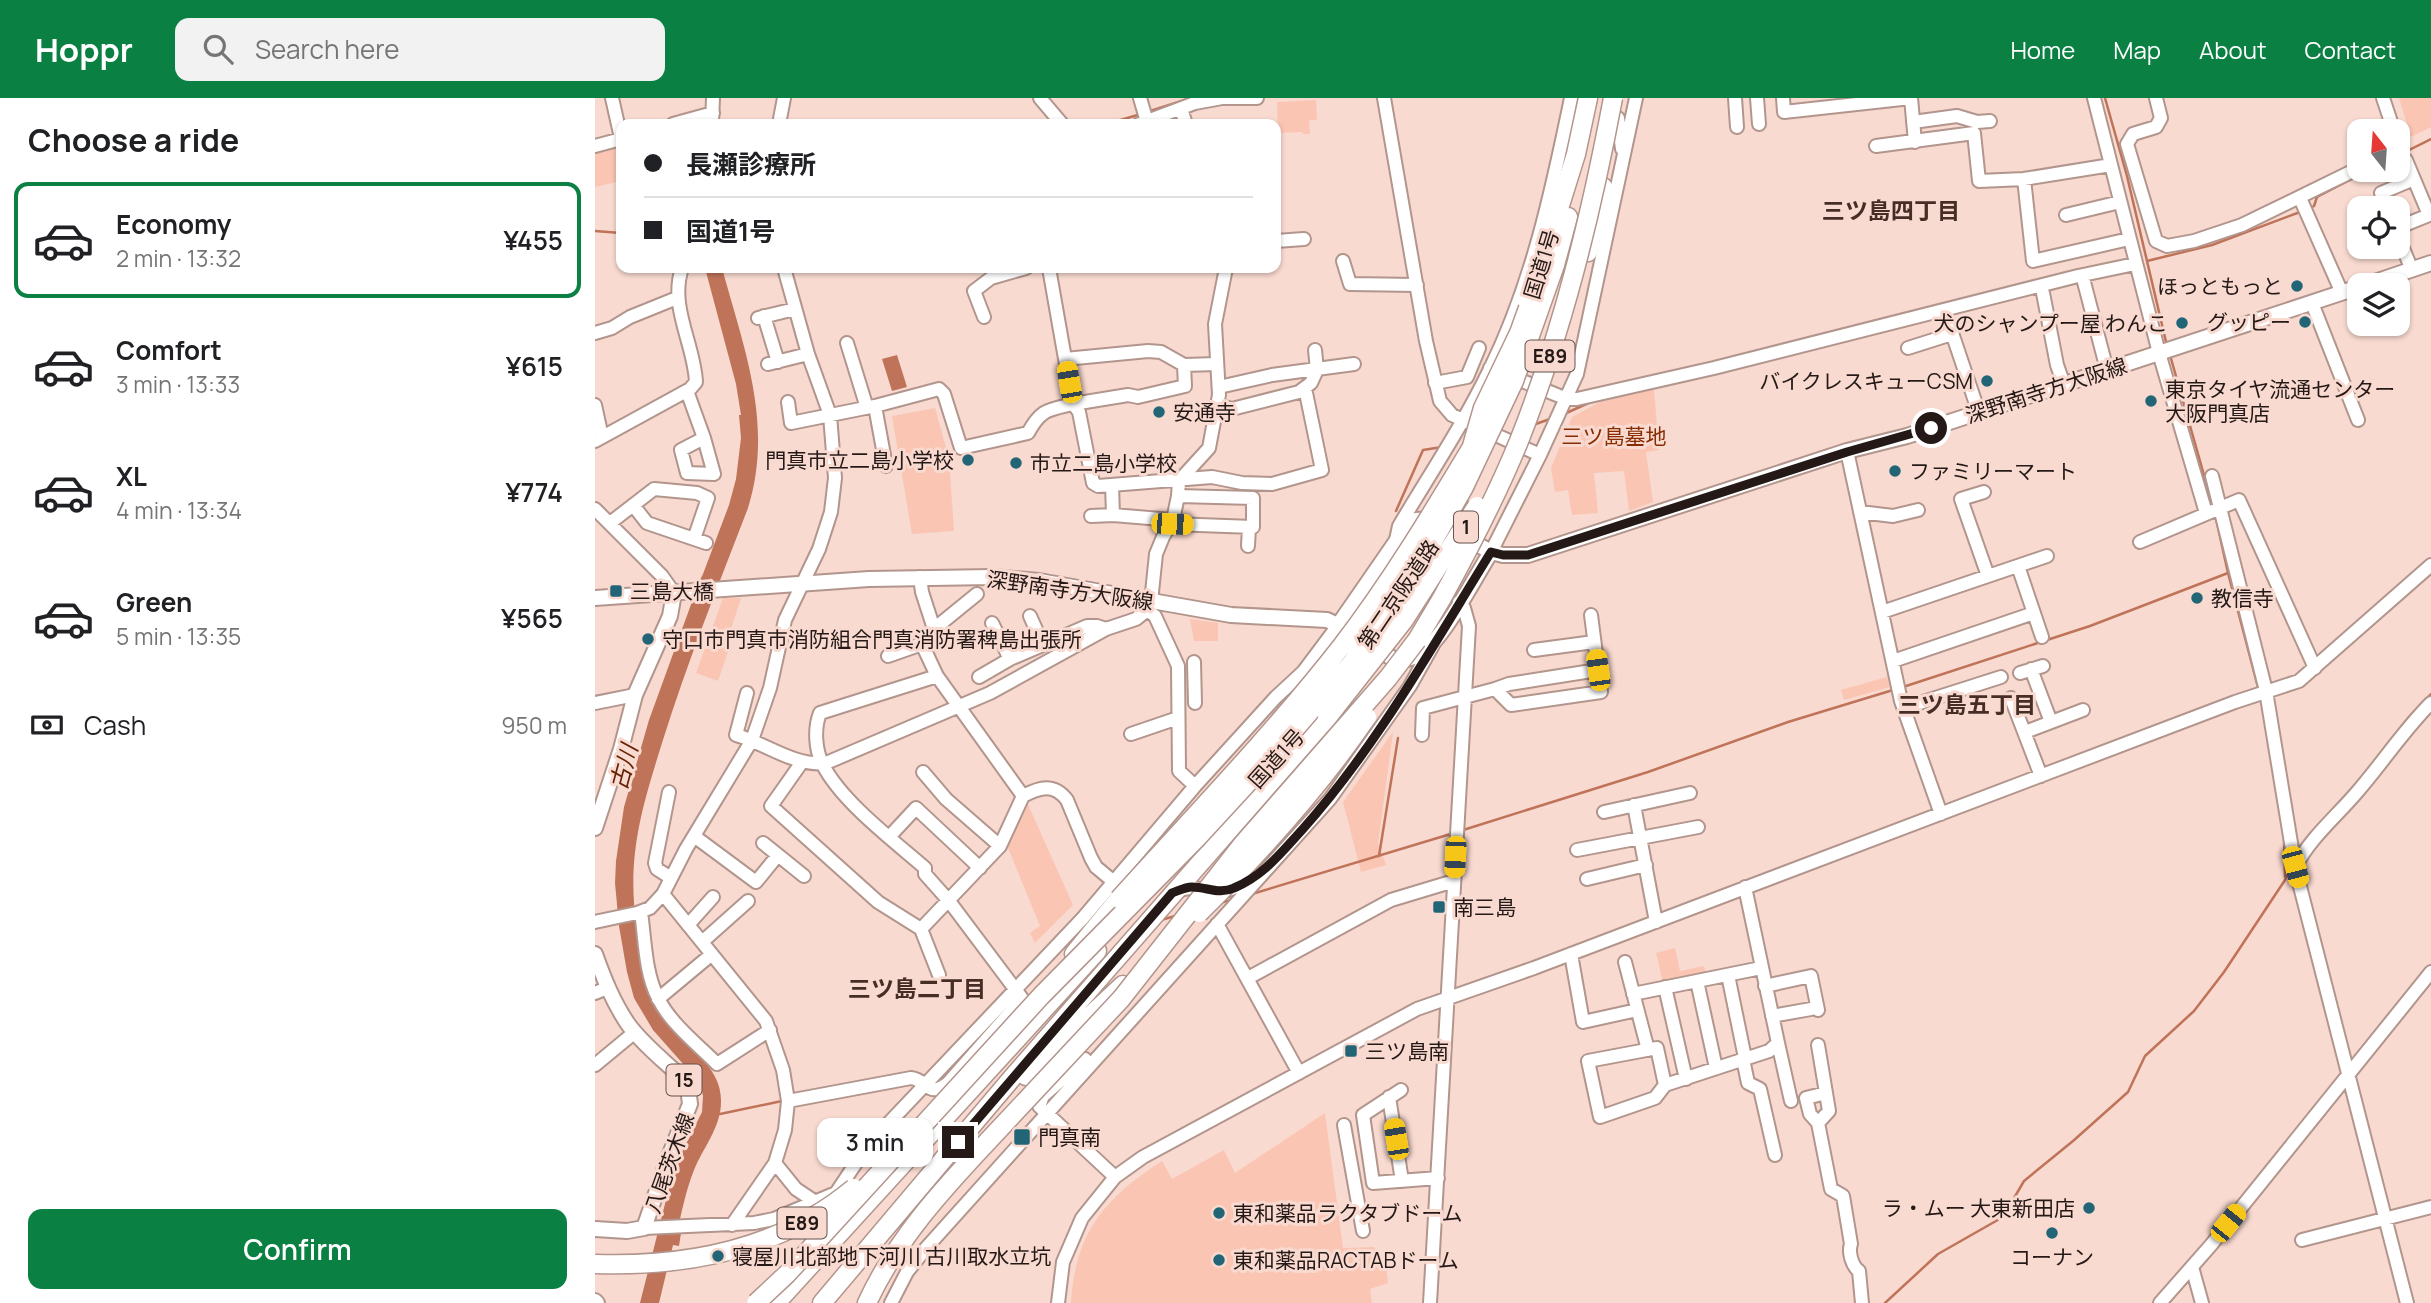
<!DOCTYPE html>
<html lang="en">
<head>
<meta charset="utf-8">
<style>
	:root { --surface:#fff; --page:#f2f2f2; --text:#202124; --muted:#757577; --line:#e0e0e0; --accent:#0b8043 }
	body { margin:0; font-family:Manrope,"Noto Sans JP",sans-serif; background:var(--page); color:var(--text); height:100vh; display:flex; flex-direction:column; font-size:26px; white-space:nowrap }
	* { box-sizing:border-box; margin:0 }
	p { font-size:23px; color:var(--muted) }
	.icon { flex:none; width:38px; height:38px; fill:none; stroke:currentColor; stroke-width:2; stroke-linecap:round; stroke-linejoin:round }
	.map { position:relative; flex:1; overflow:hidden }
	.sheet { display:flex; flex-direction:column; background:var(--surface); width:595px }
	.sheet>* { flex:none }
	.top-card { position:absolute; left:21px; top:21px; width:665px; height:154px; border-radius:14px; box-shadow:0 2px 5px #0004; display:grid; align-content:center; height:154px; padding:0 28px; background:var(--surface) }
	.needle { width:46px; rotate:343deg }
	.tools { position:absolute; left:1752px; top:21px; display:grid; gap:14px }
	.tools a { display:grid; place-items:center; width:63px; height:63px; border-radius:14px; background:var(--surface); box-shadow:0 2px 5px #0004; font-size:35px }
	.end { position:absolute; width:32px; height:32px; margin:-16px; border:9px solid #241916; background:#fff; box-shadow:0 0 0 4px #fff }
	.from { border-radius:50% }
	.bubble { position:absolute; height:49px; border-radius:14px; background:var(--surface); box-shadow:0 2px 5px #0004; font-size:23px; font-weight:600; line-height:49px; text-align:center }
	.car { position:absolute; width:21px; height:42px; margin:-21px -10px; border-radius:9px; box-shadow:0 0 5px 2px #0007; background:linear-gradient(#f5c518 24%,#345 0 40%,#f5c518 0 76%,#345 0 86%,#f5c518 0) }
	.top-card b { display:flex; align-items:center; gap:24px; height:66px; font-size:26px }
	.top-card b+b { border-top:2px solid var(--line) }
	.top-card i { width:18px; height:18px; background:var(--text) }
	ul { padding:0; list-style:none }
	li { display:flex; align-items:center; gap:21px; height:116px; margin:0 14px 10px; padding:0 14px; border:4px solid transparent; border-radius:14px }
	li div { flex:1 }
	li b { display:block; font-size:26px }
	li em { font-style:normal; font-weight:600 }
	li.on { border-color:var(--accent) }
	li>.icon { width:63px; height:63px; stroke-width:1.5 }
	h2 { padding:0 28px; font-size:32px; line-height:84px }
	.pay { display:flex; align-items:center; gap:18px; height:77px; padding:0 28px; font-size:26px }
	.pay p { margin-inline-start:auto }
	.primary-button { display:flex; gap:14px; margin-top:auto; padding:14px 28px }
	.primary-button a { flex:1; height:80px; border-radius:14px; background:var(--accent); color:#fff; font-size:28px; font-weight:600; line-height:80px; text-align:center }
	header { display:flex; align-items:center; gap:42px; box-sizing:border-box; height:98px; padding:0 35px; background:var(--accent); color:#fff }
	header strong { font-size:33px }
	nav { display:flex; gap:38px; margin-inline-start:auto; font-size:24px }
	.search { width:490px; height:63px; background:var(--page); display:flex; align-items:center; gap:18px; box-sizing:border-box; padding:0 24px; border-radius:14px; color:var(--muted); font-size:26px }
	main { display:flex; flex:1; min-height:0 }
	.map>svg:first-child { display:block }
	.green { fill:#fac5b3 }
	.water { fill:#bf7359 }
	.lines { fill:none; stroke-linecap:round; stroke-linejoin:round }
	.stream { stroke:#bf7359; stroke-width:2.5 }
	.minor-casing { stroke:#b2958c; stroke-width:16 }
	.major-casing { stroke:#b2958c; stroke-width:18 }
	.highway-casing { stroke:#b2958c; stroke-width:21 }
	.minor { stroke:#fff; stroke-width:12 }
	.major { stroke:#fff; stroke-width:14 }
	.highway { stroke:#fff; stroke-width:18 }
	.highway-bridge-casing { stroke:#b2958c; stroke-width:21; stroke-linecap:butt }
	.highway-bridge { stroke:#fff; stroke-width:18 }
	.route { stroke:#241916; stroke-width:9 }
	.poi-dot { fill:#226577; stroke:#f9dad0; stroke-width:2.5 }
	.labels { text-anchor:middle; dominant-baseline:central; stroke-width:6; stroke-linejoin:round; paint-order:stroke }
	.shield { fill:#f9dad0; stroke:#64534e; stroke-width:2 }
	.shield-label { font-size:19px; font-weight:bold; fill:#241916 }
	.street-label { font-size:21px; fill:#241916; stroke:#f9dad0 }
	.poi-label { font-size:21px; fill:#241916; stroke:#f9dad0; text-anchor:start }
	.park-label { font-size:21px; fill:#882c02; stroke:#f9dad0 }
	.neighbourhood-label { font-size:23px; font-weight:bold; fill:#462e26; stroke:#f9dad0 }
	.water-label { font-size:23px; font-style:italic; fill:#662104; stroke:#f9dad0 }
</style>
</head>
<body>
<header>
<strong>Hoppr</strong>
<div class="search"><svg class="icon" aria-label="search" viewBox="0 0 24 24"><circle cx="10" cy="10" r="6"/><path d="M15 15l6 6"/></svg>Search here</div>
<nav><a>Home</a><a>Map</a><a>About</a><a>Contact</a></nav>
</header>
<main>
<section class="sheet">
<h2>Choose a ride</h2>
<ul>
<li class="on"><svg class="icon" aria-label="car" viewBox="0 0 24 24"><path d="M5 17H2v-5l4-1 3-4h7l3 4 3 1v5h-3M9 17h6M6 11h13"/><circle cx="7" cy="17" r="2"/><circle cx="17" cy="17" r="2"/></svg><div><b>Economy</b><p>2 min · 13:32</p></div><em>¥455</em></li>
<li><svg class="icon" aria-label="car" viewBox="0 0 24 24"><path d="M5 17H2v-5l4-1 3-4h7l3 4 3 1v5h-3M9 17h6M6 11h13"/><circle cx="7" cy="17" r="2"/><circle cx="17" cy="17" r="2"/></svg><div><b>Comfort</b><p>3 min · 13:33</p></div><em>¥615</em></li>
<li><svg class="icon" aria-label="car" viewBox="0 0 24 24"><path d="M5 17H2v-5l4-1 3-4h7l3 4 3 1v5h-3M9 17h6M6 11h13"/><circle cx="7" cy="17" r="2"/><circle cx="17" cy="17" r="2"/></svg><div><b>XL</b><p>4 min · 13:34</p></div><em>¥774</em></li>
<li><svg class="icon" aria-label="car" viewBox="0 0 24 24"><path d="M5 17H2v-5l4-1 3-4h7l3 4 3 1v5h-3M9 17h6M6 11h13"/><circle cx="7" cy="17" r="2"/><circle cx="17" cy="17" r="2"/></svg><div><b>Green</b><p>5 min · 13:35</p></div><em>¥565</em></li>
</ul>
<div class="pay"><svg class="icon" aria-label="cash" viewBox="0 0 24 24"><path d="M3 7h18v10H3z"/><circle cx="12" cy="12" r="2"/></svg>Cash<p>950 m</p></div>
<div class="primary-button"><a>Confirm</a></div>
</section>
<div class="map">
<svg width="1836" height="1205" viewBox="0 0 1836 1205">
	<rect width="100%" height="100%" fill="#f9dad0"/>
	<!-- green -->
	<path class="green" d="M1804 0H1836V29L1816 39Z
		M721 2 722 22H714L715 36H708L707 34 683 35 682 4Z
		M26 48V83L0 89V55Z
		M1059 291 1064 352 1051 354 1058 404 1034 413 1029 373 999 375 1003 415 977 417 973 392 960 394 956 370 977 319 1005 304Z
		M340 310 354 360 359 433 317 436 297 318Z
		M128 500H146L135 534 139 536 123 583 101 575Z
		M595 521 623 525V543H599Z
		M1292 579 1295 589 1249 602 1246 592Z
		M798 634 783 746 791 767 766 774 748 704Z
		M431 702 478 807 440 845 435 835 445 828 411 745Z
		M1080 850 1085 873 1109 868 1111 875 1068 885 1061 855Z
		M730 1015 748 1150 779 1149 791 1166 793 1185 775 1191 777 1205H476C480 1134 510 1100 567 1063L577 1081 629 1052 640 1075Z"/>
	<!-- water -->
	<path class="water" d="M110 170H127C149 251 179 326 153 410 123 488 92 565 67 645 50 700 35 746 39 805 42 846 53 886 73 921 90 950 127 967 126 1004 126 1029 108 1050 99 1072 91 1092 87 1113 82 1134L86 1135 84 1148 78 1147 64 1205H45L74 1090 85 1058 107 1014 108 998 105 985 58 932 39 900 32 874 24 828 20 785 21 763 29 709 54 622 98 501 96 500 108 476 134 407 141 381 146 340 144 317H146L141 286Z
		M302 257 312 289 297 293 287 261Z"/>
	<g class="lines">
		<!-- stream -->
		<path class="stream" d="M1510 0 1532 78 1572 248
			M552 14 596 0
			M512 26 546 16
			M1802 58 1836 41
			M1715 110 1719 108 1722 99 1774 72
			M0 133 26 135
			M1552 163 1617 147 1705 114
			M1575 257 1618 409
			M967 317 1000 302
			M938 327 955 321
			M801 413 828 352 847 349
			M1620 416 1633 475 1664 593
			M1308 589 1495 528 1633 475
			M1793 646 1813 620 1836 596
			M865 733 1053 674 1193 624 1298 592
			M1689 741 1690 779
			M784 758 803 640
			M657 796 859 735
			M624 805 637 802
			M566 822 580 818
			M468 907 497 876
			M125 1016 187 1003
			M1290 1205 1343 1156 1408 1119 1429 1083 1478 1043 1533 994 1550 958 1599 913 1629 874 1690 782 1696 769"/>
		<!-- minor casing -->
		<g class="minor-casing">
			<path id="minor" d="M17 0 26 40
				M445 0 467 26
				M545 0 552 24
				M789 0 831 243 845 303 857 317 945 357
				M1140 0 1142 29
				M1162 0 1164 26
				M1188 0 1189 14 1316 0 1320 44
				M1499 0 1564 255 1611 415
				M1561 0 1566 20 1561 29 1538 36 1532 46 1561 143 1572 148 1599 143 1647 127 1764 70
				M1788 0 1799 33
				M586 11 591 26
				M1023 20 1027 51
				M1318 24 1362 18 1382 24 1395 23
				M78 26 118 15
				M117 26 118 0
				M184 26 189 0
				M544 26 600 5 627 0H662
				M0 48 26 41
				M1281 48 1379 35 1384 83 1429 81 1516 67
				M1429 81 1438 163 1534 141
				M1705 100 1747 195
				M1792 110 1786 95 1819 81
				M1471 117 1525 104
				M1802 130 1834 117 1811 62
				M1802 136 1817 172
				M681 143 709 141
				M748 163 755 186 822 187
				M1489 184 1512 272
				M1448 195 1462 267 1469 287
				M1717 205 1763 322
				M169 218 183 264
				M389 219 379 193 396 180 431 170
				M163 220 200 211
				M1352 220 1384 315
				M0 235 17 230 35 219 82 200
				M252 245 272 310
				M1313 250 1357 236
				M470 261 553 253 566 254 589 267 622 266
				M173 266 213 256
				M589 267 590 288 543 299 533 297 478 306 484 314 498 385 503 388 617 379 647 385 677 386 727 372 710 290
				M895 270 972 301H982L1119 270 1483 178 1540 166
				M840 285 872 279 884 250
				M624 289 677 277 759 266
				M92 293 109 340 119 376 92 375 86 352 109 340
				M193 304 196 325 280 308 344 291 349 296 366 350 433 335C446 311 453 312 478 306L454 170
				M0 307 7 339
				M622 307 637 311 704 294 716 285 722 272 720 252
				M280 308 291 368
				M0 343 95 291 101 284C99 245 74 209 87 170
				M1252 353 1306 603 1346 716
				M1617 378 1671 593 1700 769 1812 1205
				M517 387 518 417
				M1389 394 1366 401 1393 478
				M38 407 52 425 111 445
				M0 411 67 478 79 495
				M1265 414 1298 418 1323 412
				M496 418 518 417 578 422
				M15 425 59 391 102 395 113 400 99 441
				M577 426 658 429V400L583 398
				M801 442 804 428C835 376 869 325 895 271 937 186 957 92 976 0
				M1545 444 1644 402 1720 570
				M653 448 654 429
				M896 454 945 357 982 276 1041 0
				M1423 468 1447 539
				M552 512 560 518 583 568 584 673 600 688
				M1287 514 1452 458
				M435 518 448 547
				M397 525 415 561
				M339 531 382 496
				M939 552 999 544
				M293 558 327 546
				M1298 563 1439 515
				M599 564 600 605
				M1436 571 1456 624
				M1425 575 1448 568
				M342 578 225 615C219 630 220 652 228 667 247 704 299 743 330 770V776L354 803 429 903
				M384 579 415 561 492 528H502L511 531
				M900 591 914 586 1003 572
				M152 595 141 637C170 645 200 669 231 665L395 595 511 531 541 521 552 512 556 504 561 456 568 439 578 422 583 398 584 383 614 350 624 297 620 226 631 170
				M1416 600 1446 678
				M0 605 40 597
				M1309 610 1406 579
				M1430 634 1488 612
				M536 636 583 620
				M827 637 828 610 900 591 916 607 1006 594 996 517
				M207 664 176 708 283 804 326 831 405 748 428 698 342 578 327 546 339 531 327 494 325 479
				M328 674 351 701 405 748
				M74 694 60 765 62 771 76 780
				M428 698C445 689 459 685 472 702L496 760 501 769 519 784
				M1039 707 1061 824
				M1009 714 1095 695
				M99 738 161 784 183 757
				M294 739 321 710 385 770
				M168 745 209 778
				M982 752 1103 729
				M1701 768C1715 740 1742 718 1763 693 1788 664 1809 632 1836 605
				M992 781 1051 767
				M582 793C600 786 605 793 622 794 636 794 648 785 660 778
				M68 796 171 923 188 972 193 1003 190 1032 180 1065 137 1127
				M46 814C50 842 50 875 63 900 75 925 102 946 122 966L175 932
				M0 824 42 815 55 810 68 796 91 751 157 642 175 590 190 522 224 451 236 414 240 380 235 317 213 256 189 170
				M622 826 704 975
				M93 827 118 799
				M326 831 344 877
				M107 844 153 803
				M976 856 988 924 1042 912
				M1030 864 1053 952
				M1133 877 1150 960
				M653 880 796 802 859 783
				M1102 883 1121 970
				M1170 888 1216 878 1223 912
				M1070 889 1091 981
				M0 895 12 890
				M1038 896 1166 870
				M63 901 117 856
				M1177 918 1216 911
				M1183 945 1196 1003
				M1223 947 1234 1013 1223 1025 1236 1091 1248 1098 1256 1146C1253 1154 1257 1168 1264 1173L1267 1205
				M490 961 448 998 444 1008 520 1079
				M1148 961 1153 985 1165 991 1180 1057
				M0 967 40 934
				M1070 987 1062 950 993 963 1005 1019 1060 1000 1070 987 1174 953 1183 945 1150 789
				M806 992 768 1017 778 1085 843 1080
				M794 999 807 1083
				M193 1003 316 980C333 982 333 1001 353 985L427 901
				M1223 1025 1215 1016 1211 1000 1231 995
				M749 1027 768 1133
				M180 1065 201 1091 219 1103
				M237 1106 241 1095 273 1047 488 820 600 688 681 599 708 574 744 526
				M49 1130 159 1125 179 1121 241 1095
				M1707 1142 1836 1109
				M1597 1169 1607 1205
				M296 1205 312 1174 332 1149 735 701 815 588 838 547
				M463 1205 468 1164 487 1120 520 1079 548 1059 822 911 939 870 1640 604 1704 583 1836 467
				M835 1205 874 528 869 510 864 504
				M1565 1205 1616 1147 1836 874"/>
		</g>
		<!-- major casing -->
		<g class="major-casing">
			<path id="major" d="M1771 187 1836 165
				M0 500 274 481 397 479 444 483 636 517 732 522 749 530
				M744 526 800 445 814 426 821 422 837 421 896 454 908 457H933L1252 353 1312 338 1764 189
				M778 549 802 563C812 562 820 560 828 554 850 538 880 479 896 454
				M0 730 26 651 40 597 75 518 79 495
				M0 856C9 881 18 904 33 926 48 947 71 964 89 982L93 990 95 1006 73 1061 49 1130 32 1133 0 1131
				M0 1203 2 1205"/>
		</g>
		<!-- highway casing -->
		<g class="highway-casing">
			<path id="highway" d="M993 154 1008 89
				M960 167 973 119
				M933 210 981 56 993 0
				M822 542 847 500
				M479 856 524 801
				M431 978 528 887
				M181 1205 502 853
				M227 1205 417 980 732 620
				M272 1205C301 1142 347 1092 394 1042"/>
		</g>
		<!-- minor -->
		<use href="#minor" class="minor"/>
		<!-- major -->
		<use href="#major" class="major"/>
		<!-- highway -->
		<use href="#highway" class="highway"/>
		<!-- highway-bridge casing -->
		<g class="highway-bridge-casing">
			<path id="highway-bridge" d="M875 355 888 310 924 235 933 210
				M847 500C875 449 902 397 924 343 968 232 996 117 1018 0
				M732 620 809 522 882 408
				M524 801C599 718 677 637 746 549 796 484 838 414 880 344
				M604 815C666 754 723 691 772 619
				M394 1042 526 901 647 747 793 580 822 542
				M0 1166C93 1169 186 1151 259 1090
				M161 1205 192 1176 446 898 603 739 661 676 756 566 796 510 833 452 869 389 919 283 960 167"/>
		</g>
		<!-- highway-bridge -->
		<use href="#highway-bridge" class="highway-bridge"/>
	</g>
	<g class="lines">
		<!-- route -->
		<path class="route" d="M363 1044 577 795C583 793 590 789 597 789 612 789 624 797 639 790 669 777 685 756 707 732 782 648 837 549 896 454L908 457H933L1252 354 1336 330"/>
	</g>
	<!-- markers -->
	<g class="poi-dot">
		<circle cx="1702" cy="188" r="7"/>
		<circle cx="1710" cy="224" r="7"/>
		<circle cx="1587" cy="225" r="7"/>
		<circle cx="1392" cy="283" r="7"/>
		<circle cx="1556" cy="303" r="7"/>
		<circle cx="564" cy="314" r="7"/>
		<circle cx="373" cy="362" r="7"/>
		<circle cx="421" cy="365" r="7"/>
		<circle cx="1300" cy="373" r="7"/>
		<rect x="14" y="486" width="14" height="14" rx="3.5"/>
		<circle cx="1602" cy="500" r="7"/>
		<circle cx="53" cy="541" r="7"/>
		<rect x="837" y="802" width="14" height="14" rx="3.5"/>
		<rect x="749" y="946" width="14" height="14" rx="3.5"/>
		<rect x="418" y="1030" width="18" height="18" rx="3.5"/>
		<circle cx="1494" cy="1110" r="7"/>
		<circle cx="624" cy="1115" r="7"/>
		<circle cx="1457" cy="1135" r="7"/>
		<circle cx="123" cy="1158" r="7"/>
		<circle cx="624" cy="1162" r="7"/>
	</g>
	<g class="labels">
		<!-- shield labels -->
		<g class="shield">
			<rect x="930.5" y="242.5" width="49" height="31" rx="5"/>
			<rect x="859" y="413.5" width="24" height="31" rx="5"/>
			<rect x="71.5" y="966.5" width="35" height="31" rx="5"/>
			<rect x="182.5" y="1109.5" width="49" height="31" rx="5"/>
		</g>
		<g class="shield-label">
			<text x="955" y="258">E89</text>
			<text x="871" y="429">1</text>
			<text x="89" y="982">15</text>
			<text x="207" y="1125">E89</text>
		</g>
		<!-- street labels -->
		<g class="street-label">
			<text transform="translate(946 166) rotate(-73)">国道1号</text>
			<text transform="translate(1451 292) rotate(-18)">深野南寺方大阪線</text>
			<text transform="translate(475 492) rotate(8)">深野南寺方大阪線</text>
			<text transform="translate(803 496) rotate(-56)">第二京阪道路</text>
			<text transform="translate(681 660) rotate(-48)">国道1号</text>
			<text transform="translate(74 1065) rotate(-70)">八尾茨木線</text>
		</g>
		<!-- poi labels -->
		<g class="poi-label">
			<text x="1688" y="188" text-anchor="end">ほっともっと</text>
			<text x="1696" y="224" text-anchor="end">グッピー</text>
			<text x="1573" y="225" text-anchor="end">犬のシャンプー屋 わんこ</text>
			<text x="1378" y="283" text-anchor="end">バイクレスキューCSM</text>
			<text x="1570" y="291">東京タイヤ流通センター<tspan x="1570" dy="24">大阪門真店</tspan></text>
			<text x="578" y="314">安通寺</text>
			<text x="359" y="362" text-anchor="end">門真市立二島小学校</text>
			<text x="435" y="365">市立二島小学校</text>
			<text x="1314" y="373">ファミリーマート</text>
			<text x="35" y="493">三島大橋</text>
			<text x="1616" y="500">教信寺</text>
			<text x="67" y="541">守口市門真市消防組合門真消防署稗島出張所</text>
			<text x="858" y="809">南三島</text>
			<text x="770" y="953">三ツ島南</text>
			<text x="443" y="1039">門真南</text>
			<text x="1480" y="1110" text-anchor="end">ラ・ムー 大東新田店</text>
			<text x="638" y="1115">東和薬品ラクタブドーム</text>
			<text x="137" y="1158">寝屋川北部地下河川 古川取水立坑</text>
			<text x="1457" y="1159" text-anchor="middle">コーナン</text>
			<text x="638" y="1162">東和薬品RACTABドーム</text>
		</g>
		<!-- park labels -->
		<g class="park-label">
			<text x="1019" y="338">三ツ島墓地</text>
		</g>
		<!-- neighbourhood labels -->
		<g class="neighbourhood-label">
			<text x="1296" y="112">三ツ島四丁目</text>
			<text x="1372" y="606">三ツ島五丁目</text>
			<text x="322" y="890">三ツ島二丁目</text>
		</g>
		<!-- water labels -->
		<g class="water-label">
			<text transform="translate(28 669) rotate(-75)">古川</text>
		</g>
	</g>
</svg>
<div class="tools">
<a><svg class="needle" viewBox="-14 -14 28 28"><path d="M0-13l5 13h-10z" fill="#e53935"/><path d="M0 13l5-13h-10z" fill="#757577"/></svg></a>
<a><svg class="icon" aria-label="locate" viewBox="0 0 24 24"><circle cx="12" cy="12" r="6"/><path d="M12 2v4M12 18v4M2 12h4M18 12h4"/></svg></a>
<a><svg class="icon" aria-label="layers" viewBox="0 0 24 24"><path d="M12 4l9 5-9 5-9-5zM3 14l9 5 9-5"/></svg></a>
</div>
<i class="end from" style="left:1336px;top:330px"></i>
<i class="end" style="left:363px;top:1044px"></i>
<div class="bubble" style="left:222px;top:1020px;width:116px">3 min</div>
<i class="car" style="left:474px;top:284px;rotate:350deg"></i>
<i class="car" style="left:577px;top:426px;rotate:92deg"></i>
<i class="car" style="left:1003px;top:572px;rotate:352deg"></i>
<i class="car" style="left:860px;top:759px;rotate:183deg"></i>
<i class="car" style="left:1700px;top:769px;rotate:165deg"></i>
<i class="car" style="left:801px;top:1041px;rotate:351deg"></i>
<i class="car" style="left:1633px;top:1125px;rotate:39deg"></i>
<div class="top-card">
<b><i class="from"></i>長瀬診療所</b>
<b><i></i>国道1号</b>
</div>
</div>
</main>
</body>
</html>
